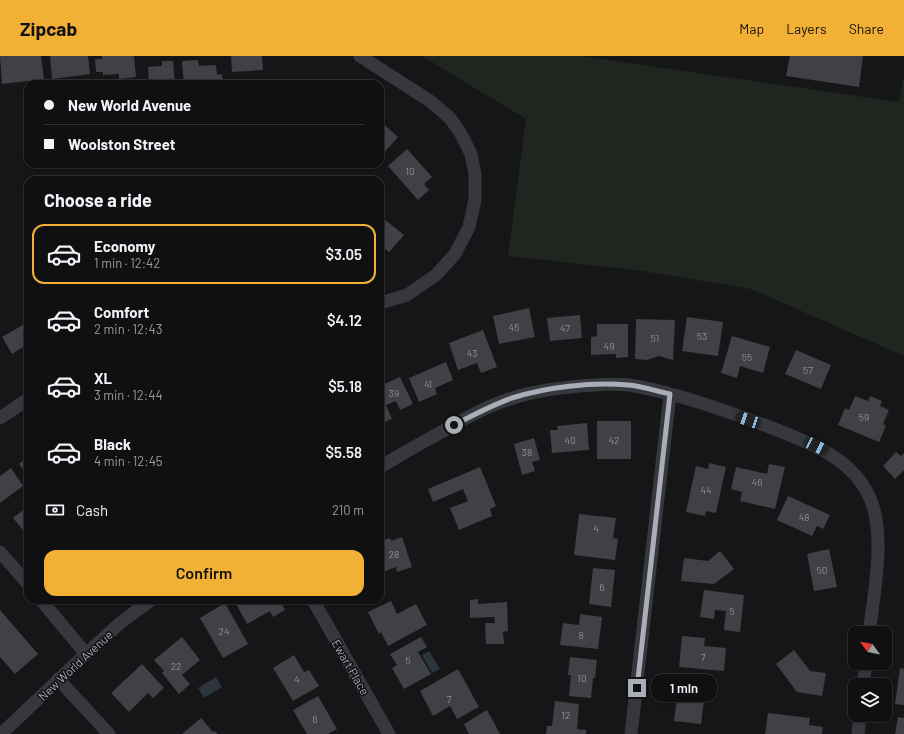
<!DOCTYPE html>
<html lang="en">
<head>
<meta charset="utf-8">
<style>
	:root { --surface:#101012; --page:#19191b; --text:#f1f3f6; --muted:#9c9d9f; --line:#303032; --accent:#f2b134 }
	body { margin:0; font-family:Barlow,sans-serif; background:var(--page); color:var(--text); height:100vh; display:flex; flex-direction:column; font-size:15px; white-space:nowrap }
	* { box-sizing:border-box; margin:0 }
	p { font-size:13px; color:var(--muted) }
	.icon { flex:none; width:22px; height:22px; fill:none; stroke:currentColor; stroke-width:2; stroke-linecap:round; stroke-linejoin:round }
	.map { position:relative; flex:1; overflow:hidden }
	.drawer { position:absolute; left:24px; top:120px; width:360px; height:428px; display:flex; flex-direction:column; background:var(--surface); border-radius:12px; box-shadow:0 1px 3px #0004,0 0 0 1px var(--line) }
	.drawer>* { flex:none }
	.top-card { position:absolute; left:24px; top:24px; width:360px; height:88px; border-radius:12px; box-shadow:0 1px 3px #0004,0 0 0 1px var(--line); display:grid; align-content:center; height:88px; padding:0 20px; background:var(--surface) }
	.needle { width:26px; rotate:302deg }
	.tools { position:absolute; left:848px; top:570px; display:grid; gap:8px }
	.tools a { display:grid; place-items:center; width:44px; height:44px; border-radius:8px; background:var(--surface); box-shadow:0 1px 3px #0004,0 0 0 1px var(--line); font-size:20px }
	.end { position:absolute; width:18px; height:18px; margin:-9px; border:5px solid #a8adb8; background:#111; box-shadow:0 0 0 2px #111 }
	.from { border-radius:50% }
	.bubble { position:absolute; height:28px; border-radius:12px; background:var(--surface); box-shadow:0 1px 3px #0004,0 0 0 1px var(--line); font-size:13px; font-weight:600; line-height:28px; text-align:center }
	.car { position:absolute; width:12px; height:24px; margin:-12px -6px; border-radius:5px; box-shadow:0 0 3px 1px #0007; background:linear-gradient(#222 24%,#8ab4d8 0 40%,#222 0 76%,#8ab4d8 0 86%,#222 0) }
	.top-card b { display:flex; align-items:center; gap:14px; height:38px; font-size:15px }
	.top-card b+b { border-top:1px solid var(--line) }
	.top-card i { width:10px; height:10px; background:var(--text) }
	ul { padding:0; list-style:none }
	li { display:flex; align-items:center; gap:12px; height:60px; margin:0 8px 6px; padding:0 12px; border:2px solid transparent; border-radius:12px }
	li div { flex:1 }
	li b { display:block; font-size:15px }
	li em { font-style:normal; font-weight:600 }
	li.active { border-color:var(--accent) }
	li>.icon { width:36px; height:36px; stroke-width:1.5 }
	h2 { padding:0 20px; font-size:18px; line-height:48px }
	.pay { display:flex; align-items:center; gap:10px; height:44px; padding:0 20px; font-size:15px }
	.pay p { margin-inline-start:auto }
	.button { display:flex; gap:8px; margin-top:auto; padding:8px 20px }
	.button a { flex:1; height:46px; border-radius:12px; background:var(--accent); color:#111; font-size:16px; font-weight:600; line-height:46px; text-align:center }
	header { display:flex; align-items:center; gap:24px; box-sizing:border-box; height:56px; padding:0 20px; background:var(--accent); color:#111 }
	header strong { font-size:19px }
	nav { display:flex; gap:22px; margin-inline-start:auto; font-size:14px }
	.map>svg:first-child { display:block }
	.green { fill:#1e261f }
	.water { fill:#2c353c }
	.building { fill:#404145 }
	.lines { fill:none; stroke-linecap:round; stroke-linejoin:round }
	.street { stroke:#37383d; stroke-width:13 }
	.route { stroke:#a8adb8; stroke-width:5 }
	.labels { text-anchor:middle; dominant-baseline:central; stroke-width:3; stroke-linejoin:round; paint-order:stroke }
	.number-label { font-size:10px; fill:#8e929b }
	.street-label { font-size:12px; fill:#a8adb8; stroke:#111113 }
</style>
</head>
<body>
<header>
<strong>Zipcab</strong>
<nav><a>Map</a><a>Layers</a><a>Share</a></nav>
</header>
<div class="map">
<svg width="904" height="678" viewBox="0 0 904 678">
	<rect width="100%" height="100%" fill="#161618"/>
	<!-- green -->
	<path class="green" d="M422 0H581L899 46 904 18V300L751 233 636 214 508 200 526 63Z"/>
	<!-- water -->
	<path class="water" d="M429 595 440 613 432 617 422 599Z
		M216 621 222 631 204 642 198 632Z"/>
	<!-- building -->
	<path class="building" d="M0 0H41L44 23 2 28Z
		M50 0H88L90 18 52 23Z
		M102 0H134L136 21 119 23V18L103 19V16H96L95 3H102Z
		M231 0H262L263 14 232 16Z
		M790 0H863L859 31 786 20Z
		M198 4 199 10 216 9 217 19 222 18 223 28H184L182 5Z
		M162 5H173L175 28H149L148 11 162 10Z
		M380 65 398 81 382 99 380 97Z
		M407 93 432 121 424 128 429 134 418 144 388 110Z
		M380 156 384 163 404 179 389 196 380 189Z
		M529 252 535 281 499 288 493 260Z
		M580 259 582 282 550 285 547 262Z
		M687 261 723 266 718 300 682 295Z
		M636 263 675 264 673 304 659 300 647 304 635 303Z
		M28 266V288L12 298 2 281Z
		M597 268H628V301L616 302V298L591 299V281L597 280Z
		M483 274 497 311 481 317 477 307 458 314 449 287Z
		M732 280 770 291 763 317 740 310 737 322 721 317Z
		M796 294 831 309 821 333 785 318Z
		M446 306 453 324 435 332 437 338 419 346 409 322Z
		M400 321 413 348 400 354 396 345 386 349 392 363 380 368V330Z
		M855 340 868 345 870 340 882 345 880 350 889 354 883 368 886 370 879 386 838 369 845 352 849 354Z
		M597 365H631V403H597Z
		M587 367 589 394 552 397 550 374H558L557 370Z
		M534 382 540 404 532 406 535 415 522 419 514 388Z
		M896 396 901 400 904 397V414L895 423 883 410Z
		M28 400V420L19 408Z
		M709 407 726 411 716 457 706 455 705 460 686 456 696 410 708 413Z
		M769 408 785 411 775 453 740 445 742 436 731 433 736 411 767 418Z
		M480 411 496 450 490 453 492 460 459 474 450 452 468 445 463 433 433 446 428 433Z
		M11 412 23 430 0 447V420Z
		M788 440 830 459 823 473 817 470 812 480 777 464Z
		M28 450V480L13 462Z
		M579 458 616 462 613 482 618 483 615 504 574 499Z
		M402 481 412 511 397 516 396 511 380 517V485L390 482 391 485Z
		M829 493 837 531 814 535 807 498Z
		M720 495 734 513 714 528 681 525 684 502 708 505Z
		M593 512 615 514 611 551 589 548Z
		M704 534 744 539 740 576 724 574 726 555 715 554 714 563 700 561Z
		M478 543V548L507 546 508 575 503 576 504 588H486L485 567H495L494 561 470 562V544Z
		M234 544H280L285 554 273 561 270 555 247 568Z
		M391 545 397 558 416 548 427 569 388 590 381 576 379 578 368 556Z
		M225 547 248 588 223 602 200 562Z
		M0 554 38 598 15 618 0 601Z
		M580 558 602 561 598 593 560 589 563 567 579 569Z
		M682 580 705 582 704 590 726 592 724 615 679 611Z
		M182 581 200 604 182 619 190 628 179 638 162 617 164 615 154 604Z
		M421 581 427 591 418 596 431 618 404 633 392 612 397 609 390 598Z
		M794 594 810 615 826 617 822 640 797 636 776 608Z
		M294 599 304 616 309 614 319 630 293 645 273 612Z
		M570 601 597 604 595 622H593L591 642 569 640 571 619H568Z
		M142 608 164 632 153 642 148 637 129 656 111 637Z
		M900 612 904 613V649L895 648Z
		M458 613 479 651 457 663 450 650 433 660 420 635Z
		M679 626 706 629 701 668 674 665Z
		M318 640 337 673 328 678H307L293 654Z
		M555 645 579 648 577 673 586 674V678H546L547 670H552Z
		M487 654 500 678H469L464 668Z
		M768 657 810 662 809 669 823 671 822 678H765Z
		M898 661 904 662V678H895Z
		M201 662 213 676 215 675 218 678H182Z"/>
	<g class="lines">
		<!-- street -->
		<path class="street" d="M360 0 430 45 450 62 461 78 471 98 475 118V144L469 171 455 198 436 219 407 239 380 247
			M0 362 28 343
			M380 411C399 400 417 389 436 379 461 365 485 350 513 342 534 335 557 332 580 330 595 329 615 327 630 329 677 337 723 354 767 370 807 386 851 400 870 442 886 479 874 538 869 577
			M0 496 28 528
			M41 544 86 598
			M313 544 389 678
			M58 623 109 678
			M863 629 866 607
			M1 678 86 598 120 567 151 544
			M631 678 670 338
			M858 678 860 659"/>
	</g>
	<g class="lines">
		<!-- route -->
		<path class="route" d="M454 369C473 359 492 349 512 342 547 331 591 326 628 329 642 330 656 335 670 338L637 632"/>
	</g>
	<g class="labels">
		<!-- number labels -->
		<g class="number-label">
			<text x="410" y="115">10</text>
			<text x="514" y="271">45</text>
			<text x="565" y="272">47</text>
			<text x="702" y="280">53</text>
			<text x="655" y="282">51</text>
			<text x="609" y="290">49</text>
			<text x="472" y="297">43</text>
			<text x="747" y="301">55</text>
			<text x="808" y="314">57</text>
			<text x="428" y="328">41</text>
			<text x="394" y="337">39</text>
			<text x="864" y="361">59</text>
			<text x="570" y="384">40</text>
			<text x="614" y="384">42</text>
			<text x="527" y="396">38</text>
			<text x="757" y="426">46</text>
			<text x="706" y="434">44</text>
			<text x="804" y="461">48</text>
			<text x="596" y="472">4</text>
			<text x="394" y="498">28</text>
			<text x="822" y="514">50</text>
			<text x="602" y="531">6</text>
			<text x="732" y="555">5</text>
			<text x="224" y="575">24</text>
			<text x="581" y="579">8</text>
			<text x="703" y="601">7</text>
			<text x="408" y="604">5</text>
			<text x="176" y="610">22</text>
			<text x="582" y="622">10</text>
			<text x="297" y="623">4</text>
			<text x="449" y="643">7</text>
			<text x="566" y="659">12</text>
			<text x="315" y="663">6</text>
		</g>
		<!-- street labels -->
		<g class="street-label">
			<text transform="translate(75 609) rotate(-43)">New World Avenue</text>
			<text transform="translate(351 611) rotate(60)">Ewart Place</text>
		</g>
	</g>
</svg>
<div class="tools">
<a><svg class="needle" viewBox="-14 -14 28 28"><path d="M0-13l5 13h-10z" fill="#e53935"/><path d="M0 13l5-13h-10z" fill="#9c9d9f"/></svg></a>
<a><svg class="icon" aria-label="layers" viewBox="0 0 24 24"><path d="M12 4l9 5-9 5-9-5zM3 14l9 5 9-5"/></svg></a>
</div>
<i class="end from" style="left:454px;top:369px"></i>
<i class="end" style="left:637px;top:632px"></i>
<div class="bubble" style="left:651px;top:618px;width:66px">1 min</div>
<i class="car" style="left:748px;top:364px;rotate:289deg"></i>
<i class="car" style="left:816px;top:390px;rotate:116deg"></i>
<div class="top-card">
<b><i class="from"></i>New World Avenue</b>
<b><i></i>Woolston Street</b>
</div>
<section class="drawer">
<h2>Choose a ride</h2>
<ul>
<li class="active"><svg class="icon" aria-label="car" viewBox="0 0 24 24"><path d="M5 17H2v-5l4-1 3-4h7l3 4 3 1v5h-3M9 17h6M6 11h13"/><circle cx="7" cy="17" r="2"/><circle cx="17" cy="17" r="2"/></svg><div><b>Economy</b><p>1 min · 12:42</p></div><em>$3.05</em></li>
<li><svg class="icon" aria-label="car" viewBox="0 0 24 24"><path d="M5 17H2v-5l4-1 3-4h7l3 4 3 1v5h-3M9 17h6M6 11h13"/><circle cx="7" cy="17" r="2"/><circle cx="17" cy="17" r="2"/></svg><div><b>Comfort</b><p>2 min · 12:43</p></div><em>$4.12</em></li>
<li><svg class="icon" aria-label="car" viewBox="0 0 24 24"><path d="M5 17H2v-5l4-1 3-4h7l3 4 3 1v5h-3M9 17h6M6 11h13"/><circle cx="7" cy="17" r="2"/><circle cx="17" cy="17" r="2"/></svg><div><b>XL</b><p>3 min · 12:44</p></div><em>$5.18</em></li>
<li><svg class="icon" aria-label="car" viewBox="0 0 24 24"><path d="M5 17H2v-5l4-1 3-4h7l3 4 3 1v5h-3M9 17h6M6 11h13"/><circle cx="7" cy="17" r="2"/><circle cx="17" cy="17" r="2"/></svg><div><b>Black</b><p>4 min · 12:45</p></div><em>$5.58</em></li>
</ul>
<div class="pay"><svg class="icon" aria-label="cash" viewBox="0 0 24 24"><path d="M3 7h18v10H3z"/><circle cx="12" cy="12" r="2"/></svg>Cash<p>210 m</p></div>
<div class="button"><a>Confirm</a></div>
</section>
</div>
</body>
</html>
